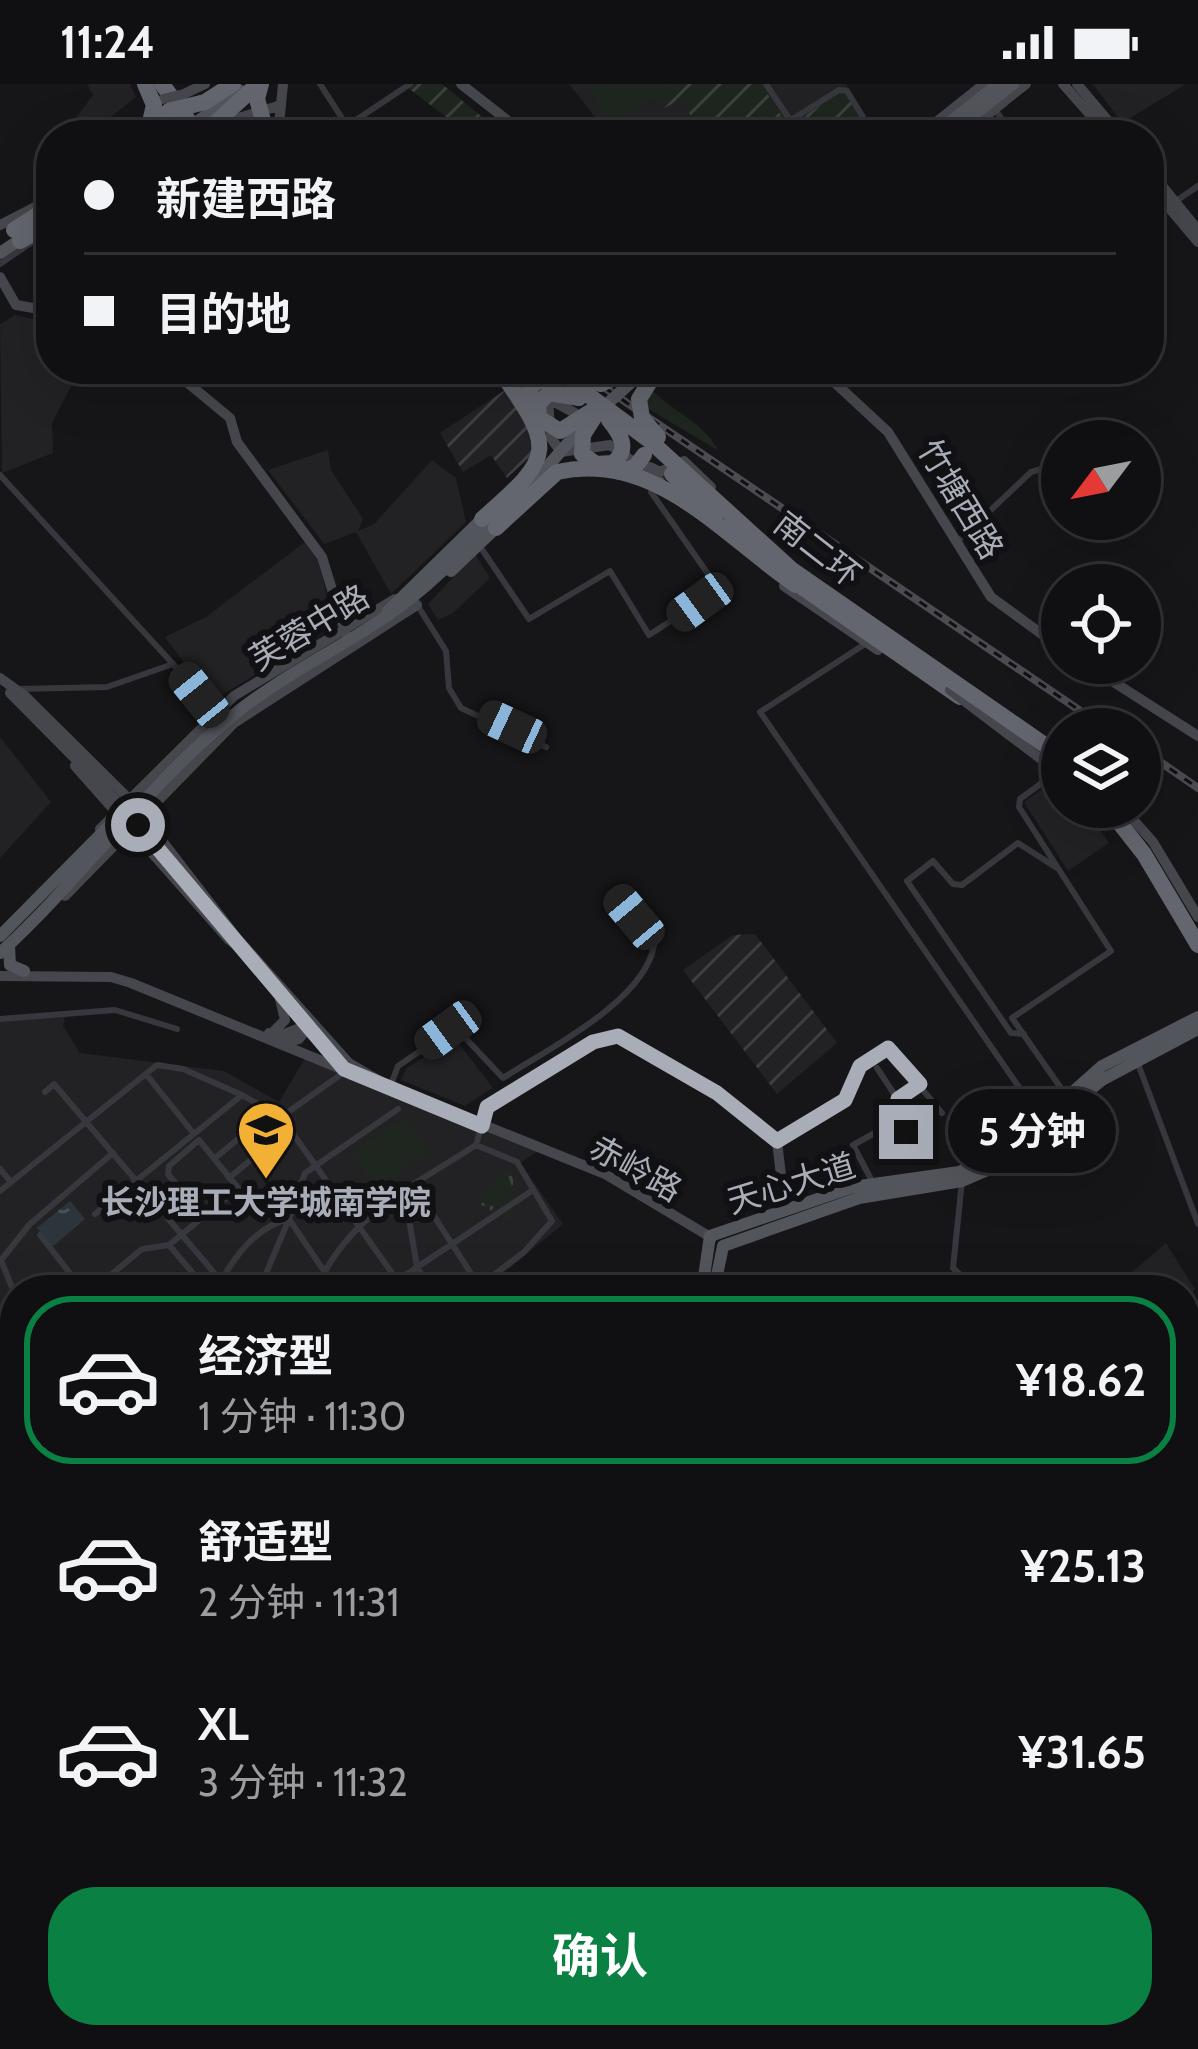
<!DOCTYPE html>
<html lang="zh">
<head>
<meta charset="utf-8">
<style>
	:root { --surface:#101012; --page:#19191b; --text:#f1f3f6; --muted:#9c9d9f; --line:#303032; --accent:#0b8043 }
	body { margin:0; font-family:Cabin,"Noto Sans SC",sans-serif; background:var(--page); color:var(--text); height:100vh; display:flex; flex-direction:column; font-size:45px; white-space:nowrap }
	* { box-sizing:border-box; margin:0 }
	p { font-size:39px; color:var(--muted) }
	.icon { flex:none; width:66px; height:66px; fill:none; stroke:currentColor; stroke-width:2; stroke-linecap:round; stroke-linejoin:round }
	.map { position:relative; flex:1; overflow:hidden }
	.sheet { position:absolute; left:0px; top:1191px; width:1200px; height:774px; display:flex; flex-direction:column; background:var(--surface); border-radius:48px 48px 0 0; box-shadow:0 12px 48px #0002,0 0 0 3px var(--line) }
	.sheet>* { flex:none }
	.guide { position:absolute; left:36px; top:36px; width:1128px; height:264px; border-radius:48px; box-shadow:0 12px 48px #0002,0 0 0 3px var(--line); display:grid; align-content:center; height:264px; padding:0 48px; background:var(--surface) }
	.needle { width:78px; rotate:238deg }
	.buttons { position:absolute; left:1041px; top:336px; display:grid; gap:24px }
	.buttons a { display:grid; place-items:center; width:120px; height:120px; border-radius:50%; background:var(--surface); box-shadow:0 12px 48px #0002,0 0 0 3px var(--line); font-size:60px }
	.end { position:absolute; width:54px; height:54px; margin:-27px; border:15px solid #a8adb8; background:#111; box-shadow:0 0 0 6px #111 }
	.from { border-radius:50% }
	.bubble { position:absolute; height:84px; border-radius:42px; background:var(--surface); box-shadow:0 12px 48px #0002,0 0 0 3px var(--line); font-size:39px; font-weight:700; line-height:84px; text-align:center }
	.car { position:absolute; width:36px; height:72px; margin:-36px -18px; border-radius:15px; box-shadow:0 0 9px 3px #0007; background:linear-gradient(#222 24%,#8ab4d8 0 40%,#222 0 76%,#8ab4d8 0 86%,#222 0) }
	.guide b { display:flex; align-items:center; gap:42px; height:114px; font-size:45px }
	.guide b+b { border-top:3px solid var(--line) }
	.guide i { width:30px; height:30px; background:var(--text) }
	ul { padding:21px 0 0; list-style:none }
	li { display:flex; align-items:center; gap:36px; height:168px; margin:0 24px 18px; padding:0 24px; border:6px solid transparent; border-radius:48px }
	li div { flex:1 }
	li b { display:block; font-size:45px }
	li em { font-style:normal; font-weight:700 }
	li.on { border-color:var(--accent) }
	li>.icon { width:108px; height:108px; stroke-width:1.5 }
	.action { display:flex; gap:24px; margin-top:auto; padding:24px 48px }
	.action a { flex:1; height:138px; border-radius:48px; background:var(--accent); color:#fff; font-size:48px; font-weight:700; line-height:138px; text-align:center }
	.status { display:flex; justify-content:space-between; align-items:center; height:84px; padding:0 60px; background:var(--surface); direction:ltr }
	.status svg { height:33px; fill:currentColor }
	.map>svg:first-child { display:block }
	.built { fill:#222225 }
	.industrial { fill:url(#industrial-furrows) }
	.grass { fill:url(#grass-tufts) }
	.forest { fill:url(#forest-firs) }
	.park { fill:#1e261f }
	.garden { fill:url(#garden-furrows) }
	.water { fill:url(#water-ripples) }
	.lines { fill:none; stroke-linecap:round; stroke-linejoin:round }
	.street { stroke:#37383d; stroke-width:6 }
	.secondary { stroke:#45474d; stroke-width:10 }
	.primary { stroke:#53555c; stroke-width:12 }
	.highway { stroke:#63666e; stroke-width:16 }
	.rail-casing { stroke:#4a4c52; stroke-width:8 }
	.rail { stroke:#111113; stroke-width:3; stroke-dasharray:9; stroke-linecap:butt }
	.secondary-bridge { stroke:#45474d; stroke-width:10 }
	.primary-bridge { stroke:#53555c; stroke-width:12 }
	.highway-bridge { stroke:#63666e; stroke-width:16 }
	.route { stroke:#a8adb8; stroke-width:15 }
	.labels { text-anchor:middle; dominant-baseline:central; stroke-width:12; stroke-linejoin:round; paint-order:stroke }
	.street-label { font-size:33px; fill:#a8adb8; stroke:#111113 }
	.poi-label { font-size:33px; font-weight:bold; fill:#a8adb8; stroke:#111113 }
</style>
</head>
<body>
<div class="status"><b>11:24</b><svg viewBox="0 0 49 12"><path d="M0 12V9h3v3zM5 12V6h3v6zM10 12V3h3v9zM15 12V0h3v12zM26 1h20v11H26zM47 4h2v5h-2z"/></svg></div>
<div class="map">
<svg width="1198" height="1965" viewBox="0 0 1198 1965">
	<defs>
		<pattern id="industrial-furrows" width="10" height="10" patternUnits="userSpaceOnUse" patternTransform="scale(3)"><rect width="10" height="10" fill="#222225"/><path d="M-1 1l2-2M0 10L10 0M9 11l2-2" fill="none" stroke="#3f3f43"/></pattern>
		<pattern id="grass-tufts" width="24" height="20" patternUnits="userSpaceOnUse" patternTransform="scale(3)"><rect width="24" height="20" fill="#1e261f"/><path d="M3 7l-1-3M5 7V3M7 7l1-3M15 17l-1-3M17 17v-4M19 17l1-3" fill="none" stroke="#3c433d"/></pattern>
		<pattern id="forest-firs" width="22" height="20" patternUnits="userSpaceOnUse" patternTransform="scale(3)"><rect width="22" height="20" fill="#1e261f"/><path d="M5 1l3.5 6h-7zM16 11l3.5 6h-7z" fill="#3c433d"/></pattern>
		<pattern id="garden-furrows" width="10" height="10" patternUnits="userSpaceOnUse" patternTransform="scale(3)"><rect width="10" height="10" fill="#1e261f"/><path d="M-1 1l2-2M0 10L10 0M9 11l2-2" fill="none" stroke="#3c433d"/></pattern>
		<pattern id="water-ripples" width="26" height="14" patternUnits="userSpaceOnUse" patternTransform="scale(3)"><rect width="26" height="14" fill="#2c353c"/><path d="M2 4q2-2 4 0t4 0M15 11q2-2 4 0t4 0" fill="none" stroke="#485056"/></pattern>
	</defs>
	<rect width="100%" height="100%" fill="#161618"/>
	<!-- built -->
	<path class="built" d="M87 0H130L136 13 108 35 116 51H85L75 35 93 11Z
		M569 0H846L877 51H650L635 33 618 41 599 38Z
		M1093 0H1186L1122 39Z
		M15 231 51 239V285H80L52 339 53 369 2 389 0 240Z
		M328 366 331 386 363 435 358 447 374 440 432 376 456 394 466 438 391 510 356 448 324 460 268 386Z
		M305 458 318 477 335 542 212 617 165 553 206 533Z
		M475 470 490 494 453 529 438 536 428 520Z
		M0 653 51 718 0 774Z
		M1054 696 1062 703V723H1084L1109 759 1068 787 1024 718Z
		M66 928 63 942 80 969 224 987 279 1018 305 974 538 1067 520 1079 563 1140 483 1206H15V1251L0 1249V935Z
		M454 953 493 1004 465 1022 401 996 406 985Z
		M1166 1159 1195 1205 1185 1225V1206H1111Z
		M2 1255 15 1258V1607L0 1601Z
		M0 1608 15 1610V1709L0 1717Z"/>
	<!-- industrial -->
	<path class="industrial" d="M505 306 535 353 533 370 507 394 491 371 463 388 440 349Z
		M755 850 837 959 777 1010 683 886 733 851Z"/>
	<!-- grass -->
	<path class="grass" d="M505 1088 513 1089V1138L476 1118Z"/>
	<!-- forest -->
	<path class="forest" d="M322 1950H548L550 1953 520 1965H316Z"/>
	<!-- park -->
	<path class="park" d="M591 0H677L630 30 614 34 598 25Z
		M652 306C676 330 702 337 719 367L642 321Z
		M406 1032 430 1068 375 1105 351 1069Z"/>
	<!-- garden -->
	<path class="garden" d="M414 0H442L504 51H470L408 4Z
		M677 0H761L783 34 761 51H704L680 16 664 24 657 13Z
		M841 9H846L872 51H845L835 37 812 51 802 33Z"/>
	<!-- water -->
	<path class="water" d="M70 1117 85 1135 52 1163 37 1144Z
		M1198 1751V1965H593L644 1950H1185V1764Z"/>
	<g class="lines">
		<!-- street -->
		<path class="street" d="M320 0 347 42 345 51
			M766 0 790 36
			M995 25 1012 51
			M347 42 410 0
			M767 51 839 6 847 7 874 51
			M1176 117 1198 102
			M0 180 44 150
			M0 391 173 580
			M957 458 1031 388 1062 379
			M479 461 529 535 610 487 649 551 700 518 708 490 651 408 653 402
			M416 519 446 567 449 604 461 624 546 663
			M865 560 760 628 1041 1035
			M18 605 107 603 173 580 216 632
			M1058 687 1020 715 1019 723 1111 867 1012 934 1065 1010
			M0 935 115 926 177 945
			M1024 950 1011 949 907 797 933 777 953 800 962 801 1018 759 1057 784
			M1137 977 1198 1140
			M146 990 194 1050
			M390 1003 398 982 455 943 503 994C548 965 645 917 654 861L617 813
			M45 1008 54 1000 221 1197
			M898 1015 920 1000
			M281 1033 343 989
			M215 1074 272 1027
			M0 1085 11 1098
			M229 1094 289 1044
			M872 1097 853 1061 873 1050 887 1055 906 1048 912 1037 877 984
			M962 1097 953 1184 977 1206
			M414 1101 479 1202
			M0 1107 157 981 183 985 242 1011
			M95 1130 242 1011 281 1033 397 1196
			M410 1141 417 1183 432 1206
			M40 1151 83 1206
			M169 1161 207 1206
			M324 1187 289 1135 305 1089 398 1025
			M101 1199 142 1165 169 1161 238 1104 199 1056 169 1082 168 1090 203 1133
			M148 1201 152 1197 160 1206
			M216 1206C232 1176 254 1143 289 1135
			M259 1206 289 1135
			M316 1206C346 1133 413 1102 476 1061L487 1023C521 1002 595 942 633 958L717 1009 772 1057C794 1053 832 1033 846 1014 861 991 861 978 888 964L942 1029
			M383 1206 533 1106
			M474 1206 524 1168 552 1137 517 1078 476 1061
			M1021 1206 1030 1200
			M15 1211 1 1176 30 1140 113 1069
			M1185 1368 1198 1365
			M0 1848 15 1865
			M0 1882H15
			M187 1950 192 1965
			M78 1965H138"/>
		<!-- secondary -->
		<path class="secondary" d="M461 0 526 51
			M1063 0 1108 51
			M1077 0 1120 51
			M184 10 205 0
			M224 31 235 35 278 22
			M220 51 242 36
			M278 51 283 0
			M920 51 984 0
			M962 51 1026 0
			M1149 86 1198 146
			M1149 100 1198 158
			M0 141 45 118
			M0 193 16 221 51 227
			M171 285 230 334 237 358 322 473 346 551
			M504 285 548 318 551 354 561 368 610 361 660 397
			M820 285 888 348 991 513 1062 565
			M549 315 584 334
			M650 383 660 388 684 377 711 403
			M784 502 878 566
			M1084 579 1198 652
			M0 594 25 612 133 719 237 854 349 979 390 1003 605 1090 712 1154
			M75 682 229 856
			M1122 723 1153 758 1198 833
			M100 745 234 612 395 515
			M65 812 234 639 417 521
			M0 892 111 893 131 899 361 993
			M269 949 279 952 311 940
			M271 950 285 936 280 915
			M313 951 341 982
			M281 959 299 955 311 940
			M777 1057 785 1126
			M202 1950 206 1965"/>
		<!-- primary -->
		<path class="primary" d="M934 51 998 0
			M948 51 1013 0
			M0 169 24 153
			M451 487 496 444
			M388 527 482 435
			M0 852 109 742
			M9 862 10 881 24 887
			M0 869C81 795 146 703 231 633 307 571 383 550 455 474
			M702 1206 710 1152 853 1103 959 1088 987 1076 1017 1058 1102 982 1198 933
			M714 1206 723 1162 859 1114 962 1097 992 1084 1102 996 1198 945
			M1185 1737 1198 1729
			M0 1785 15 1773
			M0 1799 15 1788
			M534 1965 569 1950"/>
		<!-- highway -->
		<path class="highway" d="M162 0 199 51
			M139 51 169 27
			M14 146 51 122
			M20 157 51 140
			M672 390 715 431
			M789 494 960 613
			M1107 723 1144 770 1198 861"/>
		<!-- rail casing -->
		<g class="rail-casing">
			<path id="rail" d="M577 285 1107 645
				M1140 664 1198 704"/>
		</g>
		<!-- rail -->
		<use href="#rail" class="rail"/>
		<!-- secondary-bridge -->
		<path class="secondary-bridge" d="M163 15 184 10
			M950 606 1062 691
			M10 609 119 719 233 859"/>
		<!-- primary-bridge -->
		<path class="primary-bridge" d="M178 51 241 7
			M598 328 646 285
			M525 408 583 342
			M455 474 498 434"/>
		<!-- highway-bridge -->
		<path class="highway-bridge" d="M145 0 154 21 150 38
			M261 0 257 15 267 51
			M169 27 205 18 233 0
			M202 51 258 0
			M553 285 649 356 791 485 1062 673
			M573 289 601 300 632 285
			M579 314 549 309 538 320 539 334 560 347 590 328
			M529 325 530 302 550 291
			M595 332 583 351 582 370 596 380 613 379C630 365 621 351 609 336
			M658 353 642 334 639 315 658 285
			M619 388 635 383 644 371
			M482 435C557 370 554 365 499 285
			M496 444 557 388C656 366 723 452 796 501"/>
	</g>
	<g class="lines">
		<!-- route -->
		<path class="route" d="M138 741 344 985 482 1042 487 1023 593 958 618 952 717 1009 777 1057 845 1016 860 982 888 964 920 1000 898 1015 912 1036 906 1048"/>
	</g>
	<!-- icons -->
	<defs>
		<g id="university-pin" transform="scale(3)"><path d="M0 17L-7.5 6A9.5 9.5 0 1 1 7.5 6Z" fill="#f2b134" stroke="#111113"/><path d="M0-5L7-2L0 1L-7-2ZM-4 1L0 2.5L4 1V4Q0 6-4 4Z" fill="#111"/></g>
	</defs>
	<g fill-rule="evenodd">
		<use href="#university-pin" x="266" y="1046"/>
	</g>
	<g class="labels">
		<!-- street labels -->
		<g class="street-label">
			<text transform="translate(961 415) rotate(59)">竹塘西路</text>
			<text transform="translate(818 465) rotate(38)">南二环</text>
			<text transform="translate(309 543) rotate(-31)">芙蓉中路</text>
			<text transform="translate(636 1084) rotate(29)">赤岭路</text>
			<text transform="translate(791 1099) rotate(-17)">天心大道</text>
		</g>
		<!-- poi labels -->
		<g class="poi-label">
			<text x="266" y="1118">长沙理工大学城南学院</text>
		</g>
	</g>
</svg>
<div class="buttons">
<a><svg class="needle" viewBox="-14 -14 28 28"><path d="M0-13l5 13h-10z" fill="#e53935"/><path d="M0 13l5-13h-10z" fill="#9c9d9f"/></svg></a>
<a><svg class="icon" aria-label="locate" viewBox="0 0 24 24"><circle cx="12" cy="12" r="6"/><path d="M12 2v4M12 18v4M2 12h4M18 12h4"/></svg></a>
<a><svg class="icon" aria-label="layers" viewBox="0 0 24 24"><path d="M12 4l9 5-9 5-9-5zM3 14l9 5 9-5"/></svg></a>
</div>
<i class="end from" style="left:138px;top:741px"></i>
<i class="end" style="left:906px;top:1048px"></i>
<div class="bubble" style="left:948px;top:1005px;width:168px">5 分钟</div>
<i class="car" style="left:700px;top:518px;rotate:234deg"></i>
<i class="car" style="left:199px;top:611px;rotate:321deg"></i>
<i class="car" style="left:512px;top:643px;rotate:295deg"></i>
<i class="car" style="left:634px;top:833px;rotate:320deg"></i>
<i class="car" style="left:448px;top:946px;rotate:234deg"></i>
<div class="guide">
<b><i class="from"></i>新建西路</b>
<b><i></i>目的地</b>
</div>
<section class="sheet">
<ul>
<li class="on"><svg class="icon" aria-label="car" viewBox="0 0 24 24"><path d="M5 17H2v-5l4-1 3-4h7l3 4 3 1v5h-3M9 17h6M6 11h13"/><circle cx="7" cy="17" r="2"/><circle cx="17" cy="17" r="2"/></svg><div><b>经济型</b><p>1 分钟 · 11:30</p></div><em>¥18.62</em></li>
<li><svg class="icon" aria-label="car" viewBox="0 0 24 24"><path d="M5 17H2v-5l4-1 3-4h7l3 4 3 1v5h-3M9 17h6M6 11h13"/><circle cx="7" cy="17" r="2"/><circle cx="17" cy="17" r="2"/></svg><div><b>舒适型</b><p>2 分钟 · 11:31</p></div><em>¥25.13</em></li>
<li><svg class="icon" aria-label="car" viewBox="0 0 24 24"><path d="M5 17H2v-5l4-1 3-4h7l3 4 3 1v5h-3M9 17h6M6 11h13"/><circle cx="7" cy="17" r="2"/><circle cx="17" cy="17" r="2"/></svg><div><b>XL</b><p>3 分钟 · 11:32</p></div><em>¥31.65</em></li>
</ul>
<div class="action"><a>确认</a></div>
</section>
</div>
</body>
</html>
